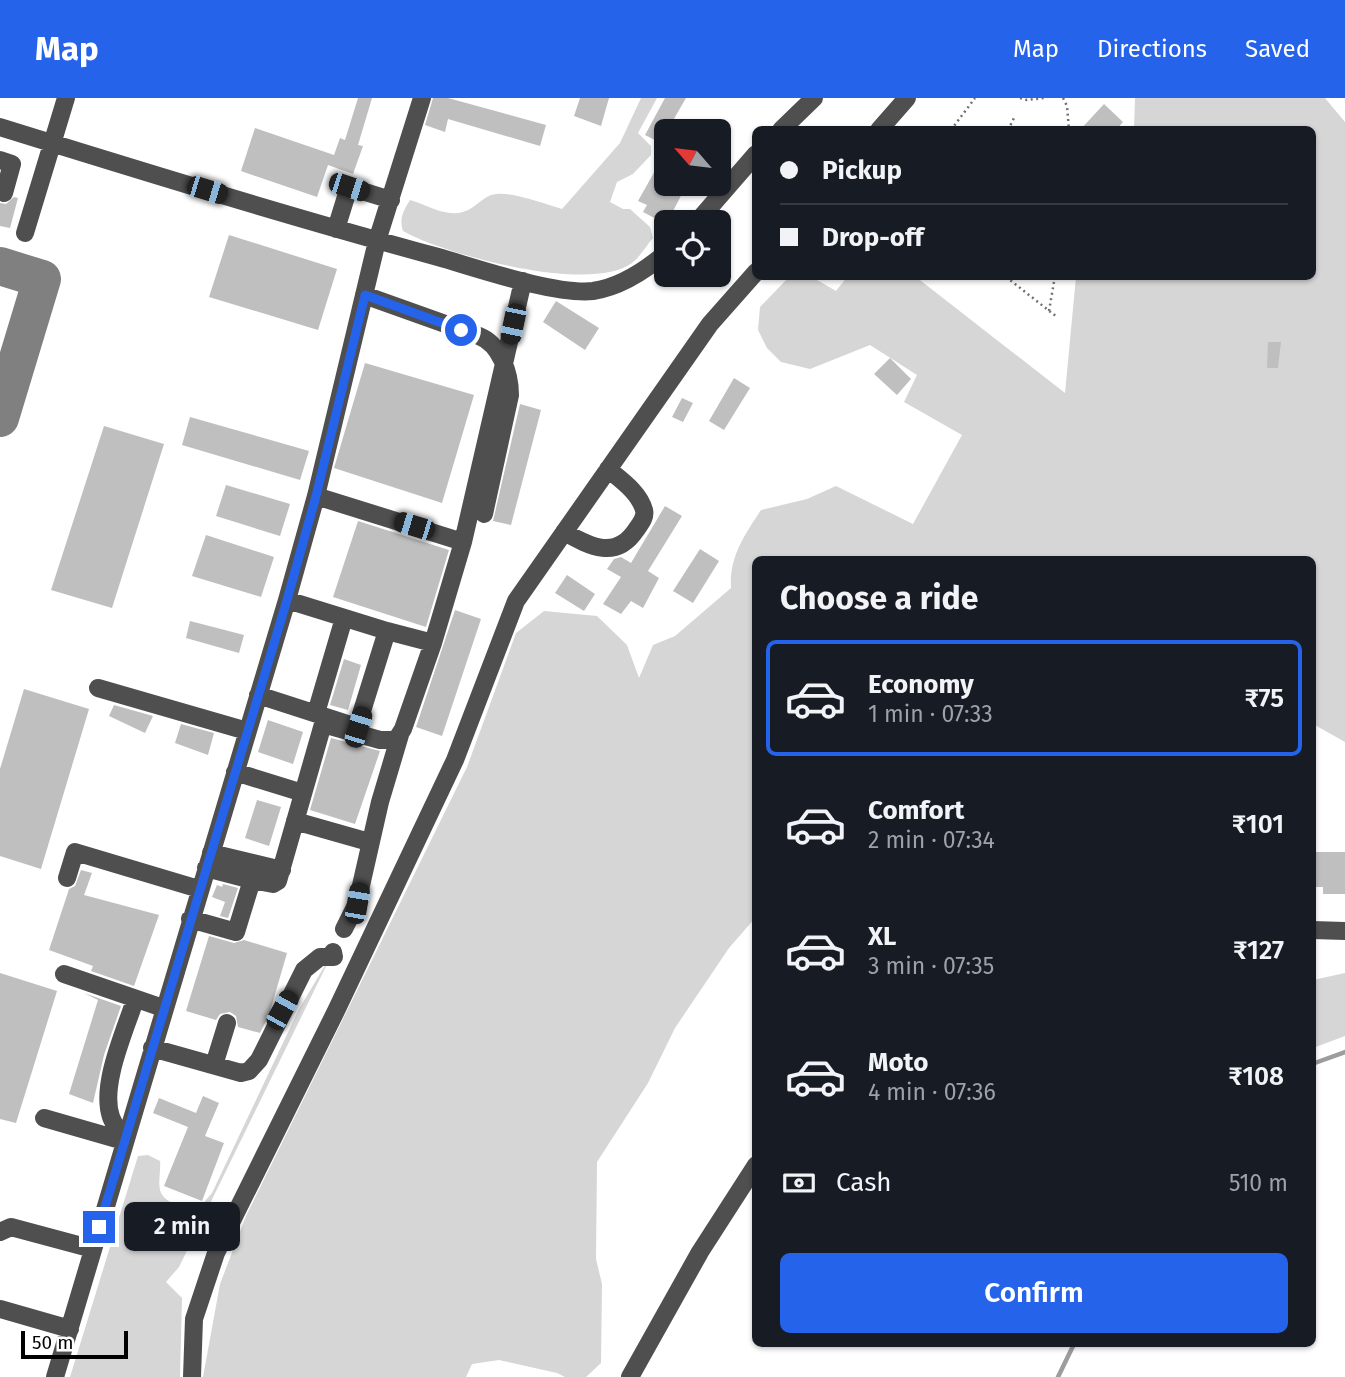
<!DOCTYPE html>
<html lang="en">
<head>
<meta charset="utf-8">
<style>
	:root { --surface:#171b24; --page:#242831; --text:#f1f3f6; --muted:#9ea1a6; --line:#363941; --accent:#2563eb }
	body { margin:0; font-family:"Fira Sans",sans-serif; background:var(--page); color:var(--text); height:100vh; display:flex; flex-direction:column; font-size:26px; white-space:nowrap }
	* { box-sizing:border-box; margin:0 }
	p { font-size:23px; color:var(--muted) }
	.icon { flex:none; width:38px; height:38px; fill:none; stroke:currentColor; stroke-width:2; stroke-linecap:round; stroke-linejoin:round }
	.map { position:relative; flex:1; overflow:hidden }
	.side { position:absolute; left:752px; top:458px; width:564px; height:791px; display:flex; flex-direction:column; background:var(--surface); border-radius:10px; box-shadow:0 2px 5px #0004 }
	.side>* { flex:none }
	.guide { position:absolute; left:752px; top:28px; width:564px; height:154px; border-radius:10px; box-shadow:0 2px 5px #0004; display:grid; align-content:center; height:154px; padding:0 28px; background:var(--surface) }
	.needle { width:46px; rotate:298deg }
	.controls { position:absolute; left:654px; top:21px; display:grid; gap:14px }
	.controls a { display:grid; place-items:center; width:77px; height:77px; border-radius:10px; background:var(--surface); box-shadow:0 2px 5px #0004; font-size:35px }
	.scale { position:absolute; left:21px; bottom:18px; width:107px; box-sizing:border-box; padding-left:7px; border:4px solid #000; border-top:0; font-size:19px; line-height:24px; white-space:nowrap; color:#000; -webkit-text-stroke:5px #fff; paint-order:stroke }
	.end { position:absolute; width:32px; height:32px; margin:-16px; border:9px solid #2563eb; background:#fff; box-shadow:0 0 0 4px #fff }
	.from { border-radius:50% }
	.bubble { position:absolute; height:49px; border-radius:10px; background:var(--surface); box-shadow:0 2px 5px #0004; font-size:23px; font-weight:600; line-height:49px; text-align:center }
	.car { position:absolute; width:21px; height:42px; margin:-21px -10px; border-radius:9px; box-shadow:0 0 5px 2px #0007; background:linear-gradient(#222 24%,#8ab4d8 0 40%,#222 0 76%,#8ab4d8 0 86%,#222 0) }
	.guide b { display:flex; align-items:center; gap:24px; height:66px; font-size:26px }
	.guide b+b { border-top:2px solid var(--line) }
	.guide i { width:18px; height:18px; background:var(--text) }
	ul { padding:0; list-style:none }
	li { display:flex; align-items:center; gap:21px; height:116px; margin:0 14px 10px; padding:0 14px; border:4px solid transparent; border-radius:10px }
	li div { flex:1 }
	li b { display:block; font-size:26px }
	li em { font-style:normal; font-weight:600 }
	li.selected { border-color:var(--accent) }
	li>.icon { width:63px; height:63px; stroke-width:1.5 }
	h2 { padding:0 28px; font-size:32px; line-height:84px }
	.pay { display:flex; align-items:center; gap:18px; height:77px; padding:0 28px; font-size:26px }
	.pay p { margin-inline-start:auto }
	.button { display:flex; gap:14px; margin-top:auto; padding:14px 28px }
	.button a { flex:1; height:80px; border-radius:10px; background:var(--accent); color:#fff; font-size:28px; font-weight:600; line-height:80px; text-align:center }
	header { display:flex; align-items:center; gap:42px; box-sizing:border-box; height:98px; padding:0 35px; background:var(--accent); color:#fff }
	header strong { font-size:33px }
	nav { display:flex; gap:38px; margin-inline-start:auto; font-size:24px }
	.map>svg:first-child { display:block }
	.green { fill:#d6d6d6 }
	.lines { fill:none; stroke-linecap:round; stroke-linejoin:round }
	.stream { stroke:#9d9d9d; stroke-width:4.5 }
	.taxiway { stroke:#808080; stroke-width:38 }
	.building { fill:#bfbfbf }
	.path { stroke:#717171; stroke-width:2.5; stroke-dasharray:2 3.5; stroke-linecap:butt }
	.minor { stroke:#4f4f4f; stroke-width:18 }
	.route { stroke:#2563eb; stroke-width:9 }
</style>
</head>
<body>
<header>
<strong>Map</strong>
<nav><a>Map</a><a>Directions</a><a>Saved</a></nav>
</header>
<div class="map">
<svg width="1345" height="1279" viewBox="0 0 1345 1279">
	<rect width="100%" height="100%" fill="#fff"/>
	<!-- green -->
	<path class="green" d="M641 0H657L638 35 651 48V57L633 76 617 84 610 104 623 111H630L650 129 653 140C646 148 640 159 632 165 591 196 445 157 403 133 399 121 403 113 410 102 431 108 452 124 473 109 482 103 486 97 497 96 513 94 545 106 562 111L620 45Z
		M1135 0H1325L1345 24V644L1313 626 1312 462H756V819L729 850 675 930 648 985 597 1064 596 1161 602 1186 601 1265 586 1279H565L557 1275 499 1262 472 1266 466 1279H203L220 1186 246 1118 467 669 516 535 544 513 597 518 627 547 639 580 653 547 675 538 731 490C729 459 744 438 761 412L807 401 836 388 913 426 962 337 904 304 917 277 870 247 810 271 781 264 767 250 758 232 760 209 789 179H812L836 193 847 179H916L1065 295 1076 179 1312 178V32L1134 31Z
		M333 854 179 1169 166 1184 182 1200 180 1279H70L138 1058 148 1057 160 1063C161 1071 158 1084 160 1092 164 1107 187 1110 200 1109L212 1095 299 911Z
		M1345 875V938L1313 950V882Z"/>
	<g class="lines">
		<!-- stream -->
		<path class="stream" d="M1312 966 1345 954
			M1058 1279 1074 1246"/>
		<!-- taxiway -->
		<path class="taxiway" d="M0 168 42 181 0 320"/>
	</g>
	<!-- building -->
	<path class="building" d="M358 0H372L358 47 363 48 353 76 328 67 317 99 241 73 255 30 334 57 340 40 345 42Z
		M433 0H448L546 27 540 48 448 21 445 34 425 27Z
		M580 0H609L601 28 574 18Z
		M665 0H686L667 33V48L645 37Z
		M1104 6 1123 24 1116 32H1080Z
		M656 71 667 76V86H687L670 119 664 116 660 123 643 114 647 107 638 103Z
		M14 99 18 100 10 130 0 128V105L6 106Z
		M229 137 337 171 318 232 209 199Z
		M556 203 599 230 585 252 543 224Z
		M1268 244H1281L1278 270H1267Z
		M890 260 911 281 897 297 874 276Z
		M365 265 474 297 442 405 334 370Z
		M734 280 750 290 724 332 709 323Z
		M682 300 693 305 683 324 672 319Z
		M520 306 541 312 511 427 493 423Z
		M190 319 309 353 300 382 182 347Z
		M104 328 164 346 112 510 51 492Z
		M226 387 290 406 280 438 216 418Z
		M665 408 682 418 648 473 659 480 643 510 631 503 621 516 603 506 621 479 607 471 614 461 621 459 631 465Z
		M358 423 449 452 426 529 333 499Z
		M206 437 274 459 261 499 192 478Z
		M700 451 719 463 693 505 673 493Z
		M567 477 595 496 584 513 555 495Z
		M455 512 481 521 442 638 416 629Z
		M190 523 244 537 239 555 186 540Z
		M344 561 361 567 348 612 330 607Z
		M24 591 89 611 41 771 0 758V671Z
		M114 607 153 618 145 635 109 618Z
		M268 622 303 634 293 666 258 654Z
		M181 626 214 635 208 657 175 645Z
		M331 640 380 653 355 726 310 712Z
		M257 702 281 709 269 748 245 740Z
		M1312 754H1345V796H1323V789H1312Z
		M81 772 92 775 84 797 159 817 134 888 91 873 93 868 49 852 69 791 75 788Z
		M223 786 238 790 228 820 220 818 225 804 212 799 217 787 222 789Z
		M209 838 234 845 244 842 287 855 269 917 260 935 238 929 236 918 230 914 220 916 216 922 186 913Z
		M0 875 57 893 16 1025 0 1021Z
		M84 895 121 908 104 957 93 1005 69 996 98 902Z
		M203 998 219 1005 205 1038 224 1045 202 1103 164 1088 188 1029 153 1015 159 1000 196 1015Z"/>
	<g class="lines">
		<!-- path -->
		<path class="path" d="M1020 0 1027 2 1044 0
			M1063 0 1067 8 1069 32
			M951 32 975 0
			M1008 32 1015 18
			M1013 178 1010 182 1057 219
			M1049 213 1055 178"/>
		<!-- minor -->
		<path class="minor" d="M0 29C145 74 291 119 438 159 477 170 554 197 593 193 621 189 646 172 667 154
			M781 32 814 0
			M879 32 907 0
			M0 62 12 66 4 95 0 93
			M697 124 756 56
			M336 131 349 89 391 102
			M25 135 66 0
			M364 197 479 238C500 246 510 275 510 297L484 416
			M316 398 463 444 433 545 387 533
			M564 434C591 449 616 462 636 432 640 426 646 420 644 412 639 394 621 382 608 371
			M463 444 523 183
			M98 590 247 633
			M258 597 357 629 387 533 287 502
			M316 615 344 520
			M235 674 303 695
			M295 723 369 744
			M211 755 282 772
			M67 780 75 754 199 791
			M252 782 273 786 278 783 323 626 380 642H396L403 631 433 545
			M190 821 236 834 252 782 206 770
			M344 831 357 805 380 704 400 637
			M1312 832 1345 833
			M64 876 163 910
			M152 950 241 975 249 973 259 962 304 872 320 859H334L333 854
			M214 967 227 925
			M44 1020 124 1043
			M124 1043C120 1035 114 1027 111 1019 100 987 125 933 135 902
			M0 1134 11 1129 93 1151
			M0 1211 70 1231
			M55 1279 287 502 316 398 377 143 422 0
			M192 1279 194 1221 216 1155 336 913 455 662 516 503 710 226 756 174
			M630 1279 700 1154 756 1067"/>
	</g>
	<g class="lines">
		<!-- route -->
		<path class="route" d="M99 1129 287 502 316 398 365 197 461 232"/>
	</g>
</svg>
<div class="controls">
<a><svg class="needle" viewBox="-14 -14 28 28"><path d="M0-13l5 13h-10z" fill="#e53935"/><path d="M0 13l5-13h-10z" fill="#9ea1a6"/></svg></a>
<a><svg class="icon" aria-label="locate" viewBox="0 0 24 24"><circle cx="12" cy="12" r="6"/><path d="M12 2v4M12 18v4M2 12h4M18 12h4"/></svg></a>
</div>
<div class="scale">50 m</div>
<i class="end from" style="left:461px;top:232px"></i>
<i class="end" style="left:99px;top:1129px"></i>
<div class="bubble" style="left:124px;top:1104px;width:116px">2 min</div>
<i class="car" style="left:349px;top:89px;rotate:108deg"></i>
<i class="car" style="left:207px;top:92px;rotate:107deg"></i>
<i class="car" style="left:513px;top:226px;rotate:192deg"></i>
<i class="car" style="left:414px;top:428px;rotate:287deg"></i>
<i class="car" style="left:358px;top:629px;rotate:17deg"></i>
<i class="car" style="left:357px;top:805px;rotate:10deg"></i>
<i class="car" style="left:282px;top:912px;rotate:29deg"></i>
<div class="guide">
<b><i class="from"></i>Pickup</b>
<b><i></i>Drop-off</b>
</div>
<section class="side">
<h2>Choose a ride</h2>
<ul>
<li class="selected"><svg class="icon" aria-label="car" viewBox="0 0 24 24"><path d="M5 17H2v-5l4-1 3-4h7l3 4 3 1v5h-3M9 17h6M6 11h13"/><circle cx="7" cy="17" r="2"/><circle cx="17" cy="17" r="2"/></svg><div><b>Economy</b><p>1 min · 07:33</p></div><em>₹75</em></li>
<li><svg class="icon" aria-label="car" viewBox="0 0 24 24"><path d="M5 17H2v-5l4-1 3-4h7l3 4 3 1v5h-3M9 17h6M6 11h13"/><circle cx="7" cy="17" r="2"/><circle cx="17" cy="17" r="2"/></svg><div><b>Comfort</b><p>2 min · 07:34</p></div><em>₹101</em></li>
<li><svg class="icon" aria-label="car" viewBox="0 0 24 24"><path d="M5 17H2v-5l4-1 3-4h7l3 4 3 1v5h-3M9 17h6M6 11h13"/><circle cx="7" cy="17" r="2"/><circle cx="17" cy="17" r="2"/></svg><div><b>XL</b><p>3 min · 07:35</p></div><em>₹127</em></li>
<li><svg class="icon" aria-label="car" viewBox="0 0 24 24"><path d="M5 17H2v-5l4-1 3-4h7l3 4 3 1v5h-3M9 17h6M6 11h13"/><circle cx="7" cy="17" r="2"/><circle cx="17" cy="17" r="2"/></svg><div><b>Moto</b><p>4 min · 07:36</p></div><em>₹108</em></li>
</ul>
<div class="pay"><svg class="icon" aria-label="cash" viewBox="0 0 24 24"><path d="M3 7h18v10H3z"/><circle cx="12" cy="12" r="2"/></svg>Cash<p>510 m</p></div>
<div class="button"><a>Confirm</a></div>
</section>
</div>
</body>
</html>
